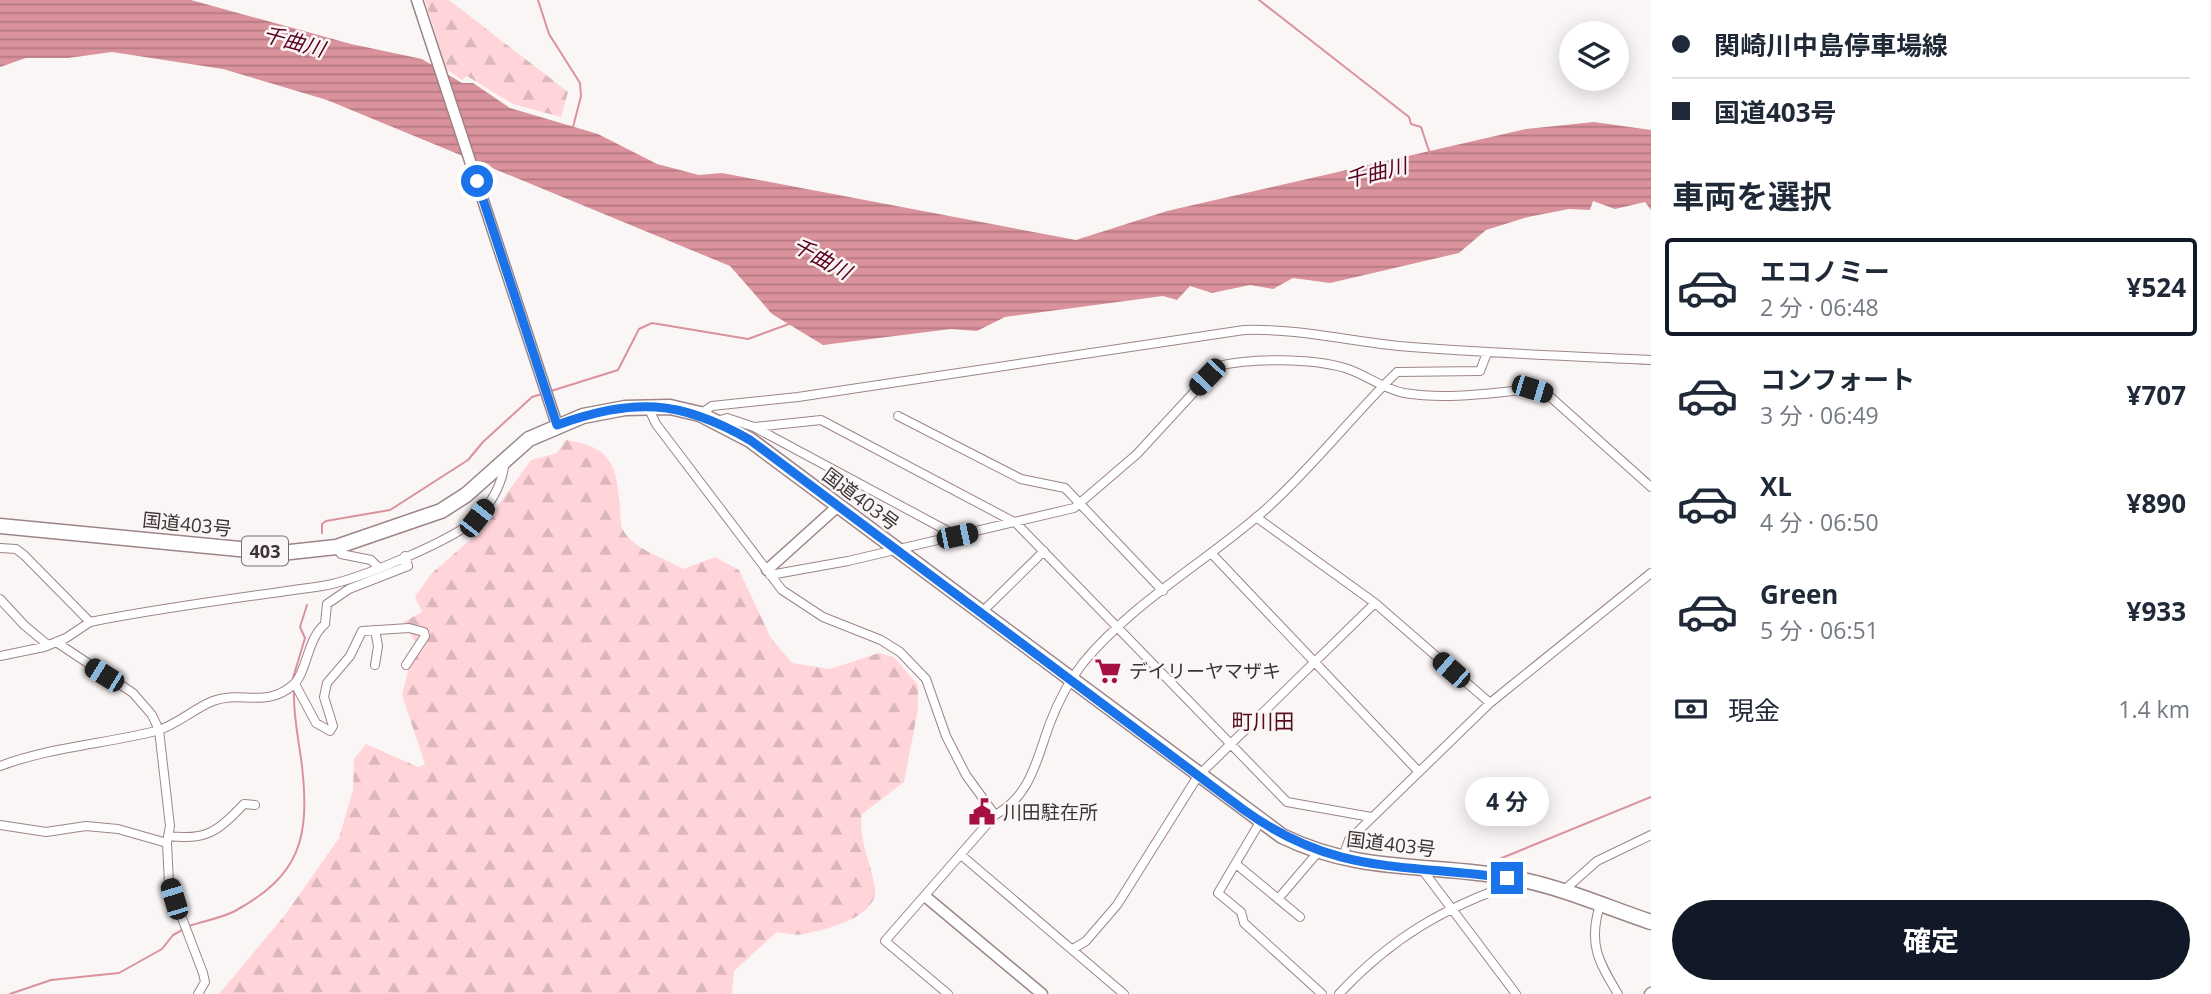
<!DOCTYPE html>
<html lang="ja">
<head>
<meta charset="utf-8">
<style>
	:root { --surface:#fff; --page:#f2f2f3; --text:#1f2937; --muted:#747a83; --line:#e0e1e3; --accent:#111827 }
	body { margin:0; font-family:"Open Sans","Noto Sans JP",sans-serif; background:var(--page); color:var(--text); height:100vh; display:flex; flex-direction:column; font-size:26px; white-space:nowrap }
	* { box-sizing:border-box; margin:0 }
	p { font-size:23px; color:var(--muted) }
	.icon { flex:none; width:38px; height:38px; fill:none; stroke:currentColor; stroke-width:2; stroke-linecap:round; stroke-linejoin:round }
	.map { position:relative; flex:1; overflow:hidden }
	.drawer { display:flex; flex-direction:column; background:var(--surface); width:560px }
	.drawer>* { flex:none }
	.guide { display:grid; align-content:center; height:154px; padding:0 21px; background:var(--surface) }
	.tools { position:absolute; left:1559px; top:21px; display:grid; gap:14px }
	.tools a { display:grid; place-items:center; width:70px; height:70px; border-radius:50%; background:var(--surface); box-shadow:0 4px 18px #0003; font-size:35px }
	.end { position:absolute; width:32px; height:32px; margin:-16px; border:9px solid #1a73e8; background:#fff; box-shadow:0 0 0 4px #fff }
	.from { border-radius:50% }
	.bubble { position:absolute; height:49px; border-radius:24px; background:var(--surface); box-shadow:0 4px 18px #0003; font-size:23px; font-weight:700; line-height:49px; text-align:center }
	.car { position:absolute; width:21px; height:42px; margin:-21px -10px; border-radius:9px; box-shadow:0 0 5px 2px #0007; background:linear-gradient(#222 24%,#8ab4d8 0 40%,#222 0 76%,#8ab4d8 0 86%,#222 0) }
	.guide b { display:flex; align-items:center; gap:24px; height:66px; font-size:26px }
	.guide b+b { border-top:2px solid var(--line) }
	.guide i { width:18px; height:18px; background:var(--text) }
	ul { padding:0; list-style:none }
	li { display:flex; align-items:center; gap:21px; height:98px; margin:0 14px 10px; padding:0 7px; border:4px solid transparent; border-radius:7px }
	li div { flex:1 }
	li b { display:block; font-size:26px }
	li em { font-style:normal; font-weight:700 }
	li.current { border-color:var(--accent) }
	li>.icon { width:63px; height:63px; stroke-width:1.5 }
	h2 { padding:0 21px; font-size:32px; line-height:84px }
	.pay { display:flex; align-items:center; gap:18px; height:77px; padding:0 21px; font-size:26px }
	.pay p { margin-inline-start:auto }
	.action { display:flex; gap:14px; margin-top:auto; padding:14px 21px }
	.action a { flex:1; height:80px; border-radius:42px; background:var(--accent); color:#fff; font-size:28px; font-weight:700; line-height:80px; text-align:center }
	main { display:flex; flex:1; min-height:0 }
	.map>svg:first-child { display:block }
	.forest { fill:url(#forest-firs) }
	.water { fill:url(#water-rules) }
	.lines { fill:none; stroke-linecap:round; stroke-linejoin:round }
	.stream { stroke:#da929c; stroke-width:2 }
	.street-casing { stroke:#9d8487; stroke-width:10 }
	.secondary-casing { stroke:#9d8487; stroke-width:13 }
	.highway-casing { stroke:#9d8487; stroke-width:17 }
	.street { stroke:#fff; stroke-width:8 }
	.secondary { stroke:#fff; stroke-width:10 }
	.highway { stroke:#fff; stroke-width:14 }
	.route { stroke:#1a73e8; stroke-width:9 }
	.labels { text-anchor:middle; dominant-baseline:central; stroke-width:5; stroke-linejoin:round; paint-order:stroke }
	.shield { fill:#fbf6f6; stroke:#766e6e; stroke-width:2 }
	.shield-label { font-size:18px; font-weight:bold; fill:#3d3334 }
	.street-label { font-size:19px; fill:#3d3334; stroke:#fbf6f6 }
	.poi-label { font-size:19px; fill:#3d3334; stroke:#fbf6f6; text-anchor:start }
	.water-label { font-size:21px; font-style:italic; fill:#5a0120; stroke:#fbf6f6 }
	.neighbourhood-label { font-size:21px; fill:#530e21; stroke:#fbf6f6 }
</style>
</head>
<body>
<main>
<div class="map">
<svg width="1651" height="994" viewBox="0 0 1651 994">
	<defs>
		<pattern id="forest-firs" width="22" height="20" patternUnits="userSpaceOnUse" patternTransform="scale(1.75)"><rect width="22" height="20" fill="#ffd5da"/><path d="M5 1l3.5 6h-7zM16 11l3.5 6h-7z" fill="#dbb7bc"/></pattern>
		<pattern id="water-rules" width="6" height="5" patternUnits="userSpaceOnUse" patternTransform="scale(1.75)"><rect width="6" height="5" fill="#da929c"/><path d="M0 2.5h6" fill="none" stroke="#b27880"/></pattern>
	</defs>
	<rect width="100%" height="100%" fill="#fbf6f6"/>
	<!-- forest -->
	<path class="forest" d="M425 0H449L568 92 561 117 513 104 467 76 462 80 446 69Z
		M566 440C612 446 617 467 620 508 621 515 620 525 623 530 633 549 666 559 683 569L715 557 739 570 771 638 792 663 830 669 879 653 894 657 918 685V709L904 782 862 814C858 841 871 861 875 888 879 917 825 930 804 934 795 936 785 933 777 932L734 971 732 994H219L285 915 339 838 353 790 354 759 366 744 418 767 425 764 402 695 415 642 404 622 422 612 415 597 431 574 478 533 531 460 557 453Z"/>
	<!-- water -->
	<path class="water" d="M0 0H191L351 44 422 59 462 83H473L510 108 598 134 657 164 699 175 722 173 1076 240 1167 211 1526 129 1594 122 1651 130V210L1645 202 1615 209 1593 201 1590 210 1569 209 1528 217 1486 230 1459 253 1330 283 1293 278 1273 289 1250 285 1212 293 1190 286 1177 300 1163 296 1005 317 977 331 951 329 823 345 772 314 730 266 327 100 223 69 112 52 68 58H26L0 67Z"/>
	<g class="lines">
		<!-- stream -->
		<path class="stream" d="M538 0 549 34 580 83 581 96 573 127
			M1259 0 1409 117 1411 124 1421 127 1430 154
			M551 391 618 370 639 329 652 323 748 339 789 324
			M322 533V524L326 521 390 510 468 460 483 442 532 397 542 394
			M293 678 305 638 300 627 307 605
			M1497 860 1651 797
			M189 926C203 921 222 918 235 911 300 875 310 839 302 766 299 741 293 717 294 691
			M10 994 51 980 119 973 162 949 173 935 184 929"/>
		<!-- street casing -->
		<g class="street-casing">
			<path id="street" d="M648 407 656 424 782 590 823 617 881 640 900 652 926 679 946 736 966 775 995 815
				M700 414 712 406 798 397 1244 330C1297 328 1347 341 1399 346 1483 353 1567 356 1651 360
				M898 416 1021 479 1065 488 1163 591
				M717 421 727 418 754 427 821 420 1016 523 1287 802 1371 817
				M754 427 957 536
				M1256 517 1375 603 1490 703
				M336 547 341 554 371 560 378 567
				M0 548 16 549 24 555 90 622
				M1212 554 1419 772
				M770 575 848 561 1074 508 1137 454 1218 366C1252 358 1311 358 1345 368 1365 374 1383 389 1404 393 1447 400 1490 393 1532 389L1546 393 1651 487
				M0 599 24 625 48 645
				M980 614 1044 551
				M375 630 378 646 375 665
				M56 642 133 693 152 715 159 730 170 826 167 843 169 884 203 973 205 982 198 994
				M0 656 44 647 66 638 90 622C165 607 246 597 322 586 355 581 455 540 478 517 493 501 503 482 505 460
				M295 684 316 723 330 731 333 726 324 697 327 683 350 656 362 631 409 628 424 632 425 636 406 665
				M0 766C51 747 104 744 156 731 177 725 193 709 213 701 240 690 267 709 294 684 307 672 307 639 325 624L327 604 349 589 408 566 405 556
				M1260 822 1218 893 1241 912 1244 923 1322 994
				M0 825 46 832 86 826 118 829 167 843
				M168 836C207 841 218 831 244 804L255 805
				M961 855 1124 994
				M1342 859 1349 840 1490 703 1651 573
				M1236 864 1300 917
				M1421 868 1516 994
				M1562 892 1597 861 1651 835
				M1278 899 1319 851
				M1600 905C1588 943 1598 961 1618 994
				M1073 949 1086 941 1117 905 1198 776 1375 603
				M948 994 885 941 995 815C1031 796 1037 758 1050 723 1058 702 1069 681 1083 663 1133 602 1206 562 1265 510 1312 468 1352 416 1397 372L1480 371 1487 353
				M1339 994C1392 937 1445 907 1518 882"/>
		</g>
		<!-- secondary casing -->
		<g class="secondary-casing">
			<path id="secondary" d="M417 0 557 425
				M767 570 838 506
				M926 897 1042 994
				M1650 994 1651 993"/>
		</g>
		<!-- highway casing -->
		<g class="highway-casing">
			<path id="highway" d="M0 526 281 553 336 547 441 511 466 495 529 439 583 416 625 408 670 407 700 414 750 440 1282 836C1363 876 1439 862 1523 880 1566 889 1609 908 1651 922"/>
		</g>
		<!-- street -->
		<use href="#street" class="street"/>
		<!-- secondary -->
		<use href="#secondary" class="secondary"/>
		<!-- highway -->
		<use href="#highway" class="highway"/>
	</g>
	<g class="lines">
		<!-- route -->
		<path class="route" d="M477 181 557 425C634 398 679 399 750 440L1244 810C1336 876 1402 863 1507 878"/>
	</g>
	<!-- icons -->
	<defs>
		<g id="supermarket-bare" transform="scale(2.1)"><path d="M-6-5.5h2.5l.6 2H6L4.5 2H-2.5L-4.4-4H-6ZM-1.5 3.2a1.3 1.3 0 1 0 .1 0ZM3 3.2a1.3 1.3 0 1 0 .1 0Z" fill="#a60f43" stroke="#fbf6f6" stroke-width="2.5" paint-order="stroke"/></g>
		<g id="civic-bare" transform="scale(2.1)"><path d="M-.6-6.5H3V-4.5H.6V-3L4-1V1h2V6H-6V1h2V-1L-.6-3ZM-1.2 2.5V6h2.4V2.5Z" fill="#a60f43" stroke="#fbf6f6" stroke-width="2.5" paint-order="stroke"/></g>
	</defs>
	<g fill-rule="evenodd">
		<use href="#supermarket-bare" x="1108" y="671"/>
		<use href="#civic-bare" x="982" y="812"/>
	</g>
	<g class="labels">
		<!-- shield labels -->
		<rect class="shield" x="242" y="536.5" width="46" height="29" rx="5"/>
		<g class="shield-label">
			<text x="265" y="551">403</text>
		</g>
		<!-- street labels -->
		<g class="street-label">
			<text transform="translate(861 499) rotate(37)">国道403号</text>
			<text transform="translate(187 524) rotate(6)">国道403号</text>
			<text transform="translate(1391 844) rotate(7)">国道403号</text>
		</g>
		<!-- poi labels -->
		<g class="poi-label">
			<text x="1129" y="671">デイリーヤマザキ</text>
			<text x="1003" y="812">川田駐在所</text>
		</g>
		<!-- water labels -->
		<g class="water-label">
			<text transform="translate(294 41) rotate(15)">千曲川</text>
			<text transform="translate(1376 172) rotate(-14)">千曲川</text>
			<text transform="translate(822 258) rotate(29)">千曲川</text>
		</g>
		<!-- neighbourhood labels -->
		<g class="neighbourhood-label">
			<text x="1263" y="721">町川田</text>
		</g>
	</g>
</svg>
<div class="tools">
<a><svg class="icon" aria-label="layers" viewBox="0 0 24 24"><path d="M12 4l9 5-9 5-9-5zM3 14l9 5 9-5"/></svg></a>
</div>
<i class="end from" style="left:477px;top:181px"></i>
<i class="end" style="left:1507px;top:878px"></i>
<div class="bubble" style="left:1465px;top:777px;width:84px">4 分</div>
<i class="car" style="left:1207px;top:377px;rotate:224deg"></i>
<i class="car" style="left:1532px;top:389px;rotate:107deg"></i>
<i class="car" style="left:477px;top:518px;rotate:38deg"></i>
<i class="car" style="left:957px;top:536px;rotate:78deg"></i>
<i class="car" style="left:1451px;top:670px;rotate:311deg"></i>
<i class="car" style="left:104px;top:675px;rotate:302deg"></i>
<i class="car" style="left:174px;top:899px;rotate:343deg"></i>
</div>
<section class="drawer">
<div class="guide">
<b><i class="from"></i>関崎川中島停車場線</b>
<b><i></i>国道403号</b>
</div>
<h2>車両を選択</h2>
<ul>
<li class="current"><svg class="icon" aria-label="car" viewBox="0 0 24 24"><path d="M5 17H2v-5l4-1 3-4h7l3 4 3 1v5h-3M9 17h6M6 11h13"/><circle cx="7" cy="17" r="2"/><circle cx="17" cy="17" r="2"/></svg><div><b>エコノミー</b><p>2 分 · 06:48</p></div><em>¥524</em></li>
<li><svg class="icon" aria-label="car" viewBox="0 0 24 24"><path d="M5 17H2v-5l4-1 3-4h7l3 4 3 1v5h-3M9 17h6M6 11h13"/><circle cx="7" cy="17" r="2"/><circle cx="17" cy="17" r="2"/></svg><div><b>コンフォート</b><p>3 分 · 06:49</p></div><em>¥707</em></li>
<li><svg class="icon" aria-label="car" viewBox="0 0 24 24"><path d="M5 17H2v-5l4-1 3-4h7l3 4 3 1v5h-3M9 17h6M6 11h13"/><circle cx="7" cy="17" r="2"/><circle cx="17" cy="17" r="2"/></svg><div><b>XL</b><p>4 分 · 06:50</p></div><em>¥890</em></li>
<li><svg class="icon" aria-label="car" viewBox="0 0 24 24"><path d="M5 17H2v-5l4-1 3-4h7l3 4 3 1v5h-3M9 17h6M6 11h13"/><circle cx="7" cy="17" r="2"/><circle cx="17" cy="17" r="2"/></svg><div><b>Green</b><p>5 分 · 06:51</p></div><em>¥933</em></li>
</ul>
<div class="pay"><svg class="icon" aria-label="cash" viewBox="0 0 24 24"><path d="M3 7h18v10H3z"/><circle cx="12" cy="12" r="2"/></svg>現金<p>1.4 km</p></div>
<div class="action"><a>確定</a></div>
</section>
</main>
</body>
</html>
